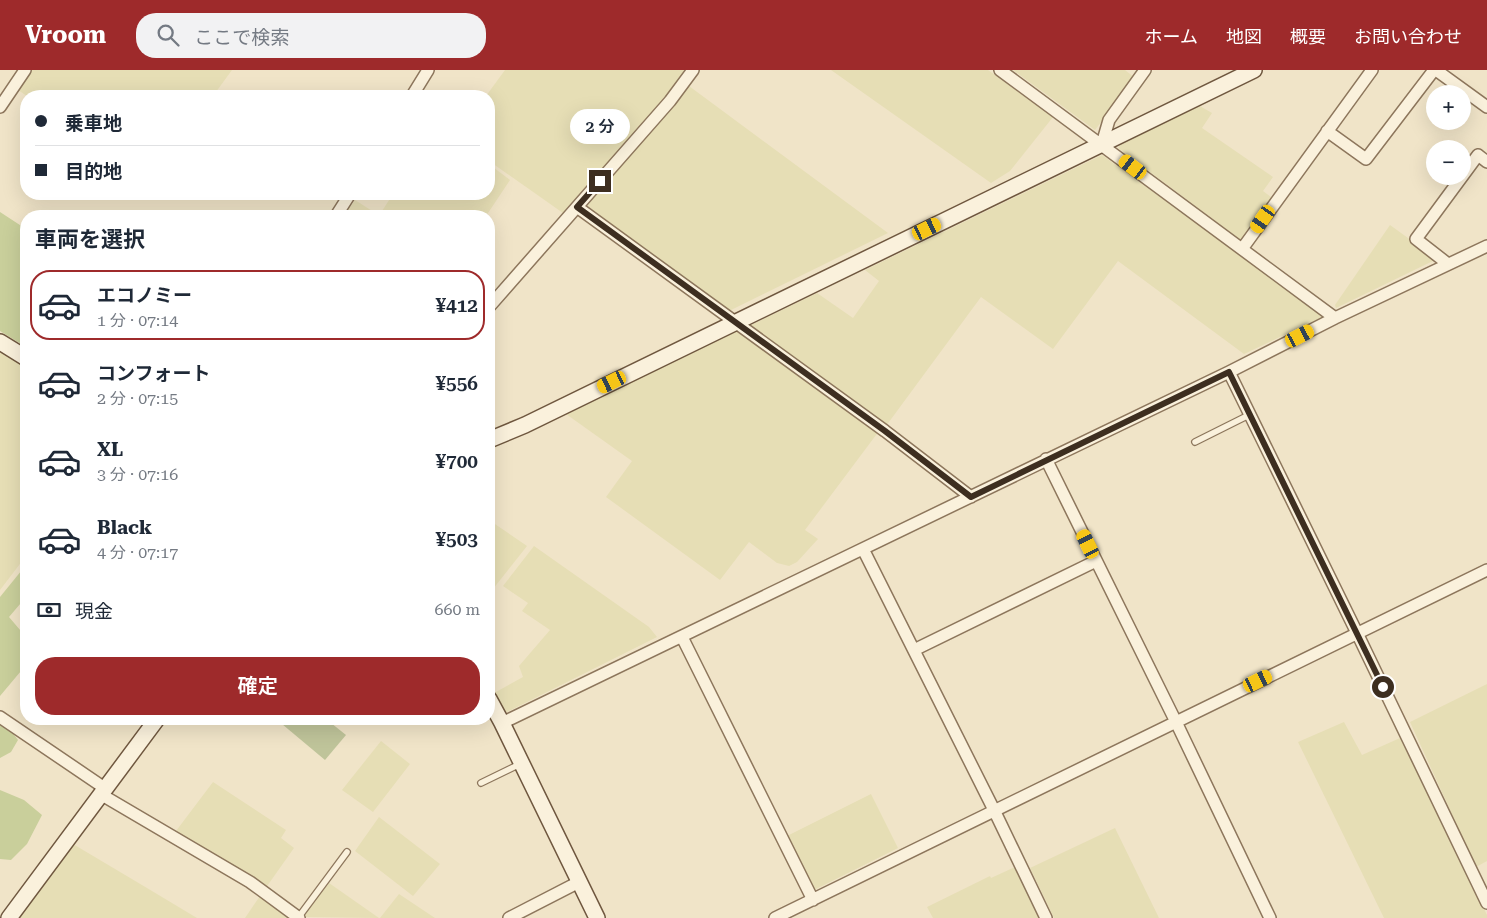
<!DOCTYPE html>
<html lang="ja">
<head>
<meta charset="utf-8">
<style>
	:root { --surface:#fff; --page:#f2f2f3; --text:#1f2937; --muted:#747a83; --line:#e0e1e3; --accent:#9e2a2b }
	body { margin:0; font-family:"Roboto Serif","Noto Sans JP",serif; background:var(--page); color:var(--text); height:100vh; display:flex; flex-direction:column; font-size:19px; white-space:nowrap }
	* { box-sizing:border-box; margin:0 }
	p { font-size:16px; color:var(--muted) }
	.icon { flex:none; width:28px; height:28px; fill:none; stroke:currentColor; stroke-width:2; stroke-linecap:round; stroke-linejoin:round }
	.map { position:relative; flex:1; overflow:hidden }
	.sheet { position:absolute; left:20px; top:140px; width:475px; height:515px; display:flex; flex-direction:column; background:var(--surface); border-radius:20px; box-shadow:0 5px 20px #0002 }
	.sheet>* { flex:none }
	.banner { position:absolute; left:20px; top:20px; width:475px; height:110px; border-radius:20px; box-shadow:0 5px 20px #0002; display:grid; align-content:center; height:110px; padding:0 15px; background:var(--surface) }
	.tools { position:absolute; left:1426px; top:15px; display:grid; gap:10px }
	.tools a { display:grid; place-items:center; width:45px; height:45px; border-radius:50%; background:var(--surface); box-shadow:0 5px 20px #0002; font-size:25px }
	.end { position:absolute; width:22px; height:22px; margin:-11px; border:6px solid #3d2e20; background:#fff; box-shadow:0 0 0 2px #fff }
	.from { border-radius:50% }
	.bubble { position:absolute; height:35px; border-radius:18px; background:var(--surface); box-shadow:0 5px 20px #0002; font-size:16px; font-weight:600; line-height:35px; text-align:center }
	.car { position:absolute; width:15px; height:30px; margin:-15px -8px; border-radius:6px; box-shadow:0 0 4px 1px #0007; background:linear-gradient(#f5c518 24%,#345 0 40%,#f5c518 0 76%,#345 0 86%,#f5c518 0) }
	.banner b { display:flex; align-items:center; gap:18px; height:48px; font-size:19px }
	.banner b+b { border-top:1px solid var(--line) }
	.banner i { width:12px; height:12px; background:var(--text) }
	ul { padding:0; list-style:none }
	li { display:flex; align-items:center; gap:15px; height:70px; margin:0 10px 8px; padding:0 5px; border:2px solid transparent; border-radius:20px }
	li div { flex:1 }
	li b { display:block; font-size:19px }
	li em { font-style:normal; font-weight:600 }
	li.on { border-color:var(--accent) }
	li>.icon { width:45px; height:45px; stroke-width:1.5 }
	h2 { padding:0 15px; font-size:22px; line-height:60px }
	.pay { display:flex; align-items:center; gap:12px; height:55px; padding:0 15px; font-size:19px }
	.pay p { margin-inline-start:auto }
	.primary-button { display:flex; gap:10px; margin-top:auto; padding:10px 15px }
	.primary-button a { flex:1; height:58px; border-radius:20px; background:var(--accent); color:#fff; font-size:20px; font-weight:600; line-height:58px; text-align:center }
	header { display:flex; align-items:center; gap:30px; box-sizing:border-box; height:70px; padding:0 25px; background:var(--accent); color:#fff }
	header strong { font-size:24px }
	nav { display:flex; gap:28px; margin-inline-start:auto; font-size:18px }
	.search { width:350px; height:45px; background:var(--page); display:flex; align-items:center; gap:12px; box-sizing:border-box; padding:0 18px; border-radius:20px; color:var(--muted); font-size:19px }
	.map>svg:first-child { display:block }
	.farmland { fill:#e6deb5 }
	.green { fill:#c9cf9b }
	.cemetery { fill:#bfc49a }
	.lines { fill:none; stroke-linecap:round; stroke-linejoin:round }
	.lane-casing { stroke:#8d765c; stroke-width:8 }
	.street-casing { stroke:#8d765c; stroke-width:14 }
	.secondary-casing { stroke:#6f573f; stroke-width:18 }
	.lane { stroke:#faf1dc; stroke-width:5.5 }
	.street { stroke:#faf1dc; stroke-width:11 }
	.secondary { stroke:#faf1dc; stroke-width:15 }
	.route { stroke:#3d2e20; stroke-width:6 }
</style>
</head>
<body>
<header>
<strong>Vroom</strong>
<div class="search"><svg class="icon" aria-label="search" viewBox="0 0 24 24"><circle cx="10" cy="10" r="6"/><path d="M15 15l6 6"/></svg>ここで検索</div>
<nav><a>ホーム</a><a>地図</a><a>概要</a><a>お問い合わせ</a></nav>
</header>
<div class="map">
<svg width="1487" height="848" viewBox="0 0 1487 848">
	<rect width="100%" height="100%" fill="#f0e4c8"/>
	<!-- farmland -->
	<path class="farmland" d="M32 0H232L213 26H27L18 20Z
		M505 0H685L665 27 563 143 489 91V26H486Z
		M831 0H988L1053 47 1010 101 991 113Z
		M1013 0H1125L1135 8 1095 60Z
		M689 16 888 163 727 242 585 136Z
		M1198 35 1212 43 1202 58 1273 107 1263 121 1275 130 1242 171 1118 78 1123 72Z
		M1102 85 1324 246 1244 284 1118 191 1053 279 981 227 886 356 747 257 817 223 853 248 879 211 865 200Z
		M489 94 510 110 486 146H390L382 141 393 124H489Z
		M355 130 380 146H344Z
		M1390 155 1437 189 1336 238 1335 235Z
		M737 260 879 361 805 460 818 469 797 492 789 496 777 493 749 472 720 510 606 427 632 391 566 344Z
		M2 280 26 296V486L0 520V284Z
		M489 450 527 476 489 524Z
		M534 476 649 557 657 567 505 643 494 623 523 607 519 596 550 560 522 541 528 533 503 516Z
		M1487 614V791L1476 797 1410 652Z
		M1344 652 1362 685 1400 668 1487 845V848H1384L1298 672Z
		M381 671 410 694 373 742 342 720Z
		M213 712 286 760 281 768 294 778 265 819 229 793 176 761Z
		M871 724 898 778 814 820 787 766Z
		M379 747 440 794 413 826 355 781Z
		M1115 758 1159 848H1054L1030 798Z
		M73 774 147 818 197 848H18Z
		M1015 797 1039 848H933L927 837 990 806 991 808Z
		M329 813 379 848 306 847 305 844Z
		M399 824 435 848H380Z
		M260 826 292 848H245Z"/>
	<!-- green -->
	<path class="green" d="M0 142 26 159V277L0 261Z
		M26 495V527L9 547 26 567V595L0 626V527Z
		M0 652 8 657 18 670 11 682 0 688Z
		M0 720 24 730 42 745 27 774 11 790 0 789Z"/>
	<!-- cemetery -->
	<path class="cemetery" d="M276 649H326L346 665 325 690Z"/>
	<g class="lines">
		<!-- lane casing -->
		<g class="lane-casing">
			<path id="lane" d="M1195 372 1249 345
				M481 713 522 693
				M298 848 347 782"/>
		</g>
		<!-- street casing -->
		<g class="street-casing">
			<path id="street" d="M1000 0 1335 248
				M1436 0 1487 37
				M412 26 428 0
				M0 37 25 0
				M1327 61 1366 89 1434 0
				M1102 74 1109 50 1145 0
				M577 137 885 361 971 427
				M336 146 350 124
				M1242 179 1372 0
				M1448 194 1416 169 1478 85 1487 92
				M489 237 670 31 693 0
				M1229 302 1357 563 1487 833
				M1046 389 1176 652 1270 848
				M863 479 994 740 1046 848
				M682 567 813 830
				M914 580 1096 491
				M0 647 106 719
				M502 653 1229 302 1335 248 1487 176
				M102 725 250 812 299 848
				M509 848 579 812
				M775 848 1487 500"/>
		</g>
		<!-- secondary casing -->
		<g class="secondary-casing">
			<path id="secondary" d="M0 272 26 288
				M489 370 525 355 1254 0
				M489 629 502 653 597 848
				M9 848 157 649"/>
		</g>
		<!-- lane -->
		<use href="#lane" class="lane"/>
		<!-- street -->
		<use href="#street" class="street"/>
		<!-- secondary -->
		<use href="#secondary" class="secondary"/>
	</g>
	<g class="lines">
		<!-- route -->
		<path class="route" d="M600 111 577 137 885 361 971 427 1229 302 1383 617"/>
	</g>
</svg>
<div class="tools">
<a>+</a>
<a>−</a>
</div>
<i class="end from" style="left:1383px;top:617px"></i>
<i class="end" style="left:600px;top:111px"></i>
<div class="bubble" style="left:570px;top:39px;width:60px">2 分</div>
<i class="car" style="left:1133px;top:97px;rotate:307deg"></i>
<i class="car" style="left:1263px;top:149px;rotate:215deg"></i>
<i class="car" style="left:927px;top:159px;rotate:64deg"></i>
<i class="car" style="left:1300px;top:266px;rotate:63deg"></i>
<i class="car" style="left:612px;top:312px;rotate:244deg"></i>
<i class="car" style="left:1088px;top:474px;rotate:334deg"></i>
<i class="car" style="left:1258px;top:611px;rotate:64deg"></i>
<div class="banner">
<b><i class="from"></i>乗車地</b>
<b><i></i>目的地</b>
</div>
<section class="sheet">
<h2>車両を選択</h2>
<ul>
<li class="on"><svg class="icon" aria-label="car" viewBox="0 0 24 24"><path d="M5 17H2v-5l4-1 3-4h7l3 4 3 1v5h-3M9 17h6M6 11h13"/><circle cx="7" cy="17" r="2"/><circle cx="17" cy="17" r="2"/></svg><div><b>エコノミー</b><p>1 分 · 07:14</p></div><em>¥412</em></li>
<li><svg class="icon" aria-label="car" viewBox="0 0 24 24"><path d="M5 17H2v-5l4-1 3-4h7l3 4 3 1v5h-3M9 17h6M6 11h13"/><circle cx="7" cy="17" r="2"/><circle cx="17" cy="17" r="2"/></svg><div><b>コンフォート</b><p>2 分 · 07:15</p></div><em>¥556</em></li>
<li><svg class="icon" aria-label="car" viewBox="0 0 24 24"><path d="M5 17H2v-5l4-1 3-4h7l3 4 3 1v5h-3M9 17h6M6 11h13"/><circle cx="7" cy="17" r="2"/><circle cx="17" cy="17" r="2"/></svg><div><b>XL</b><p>3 分 · 07:16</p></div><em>¥700</em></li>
<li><svg class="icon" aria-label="car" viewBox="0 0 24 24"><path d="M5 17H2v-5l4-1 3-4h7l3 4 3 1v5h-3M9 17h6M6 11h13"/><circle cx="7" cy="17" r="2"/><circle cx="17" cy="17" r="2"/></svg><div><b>Black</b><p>4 分 · 07:17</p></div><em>¥503</em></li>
</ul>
<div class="pay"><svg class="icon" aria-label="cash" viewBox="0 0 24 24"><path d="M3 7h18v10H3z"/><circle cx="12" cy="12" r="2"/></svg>現金<p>660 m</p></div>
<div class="primary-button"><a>確定</a></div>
</section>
</div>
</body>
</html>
